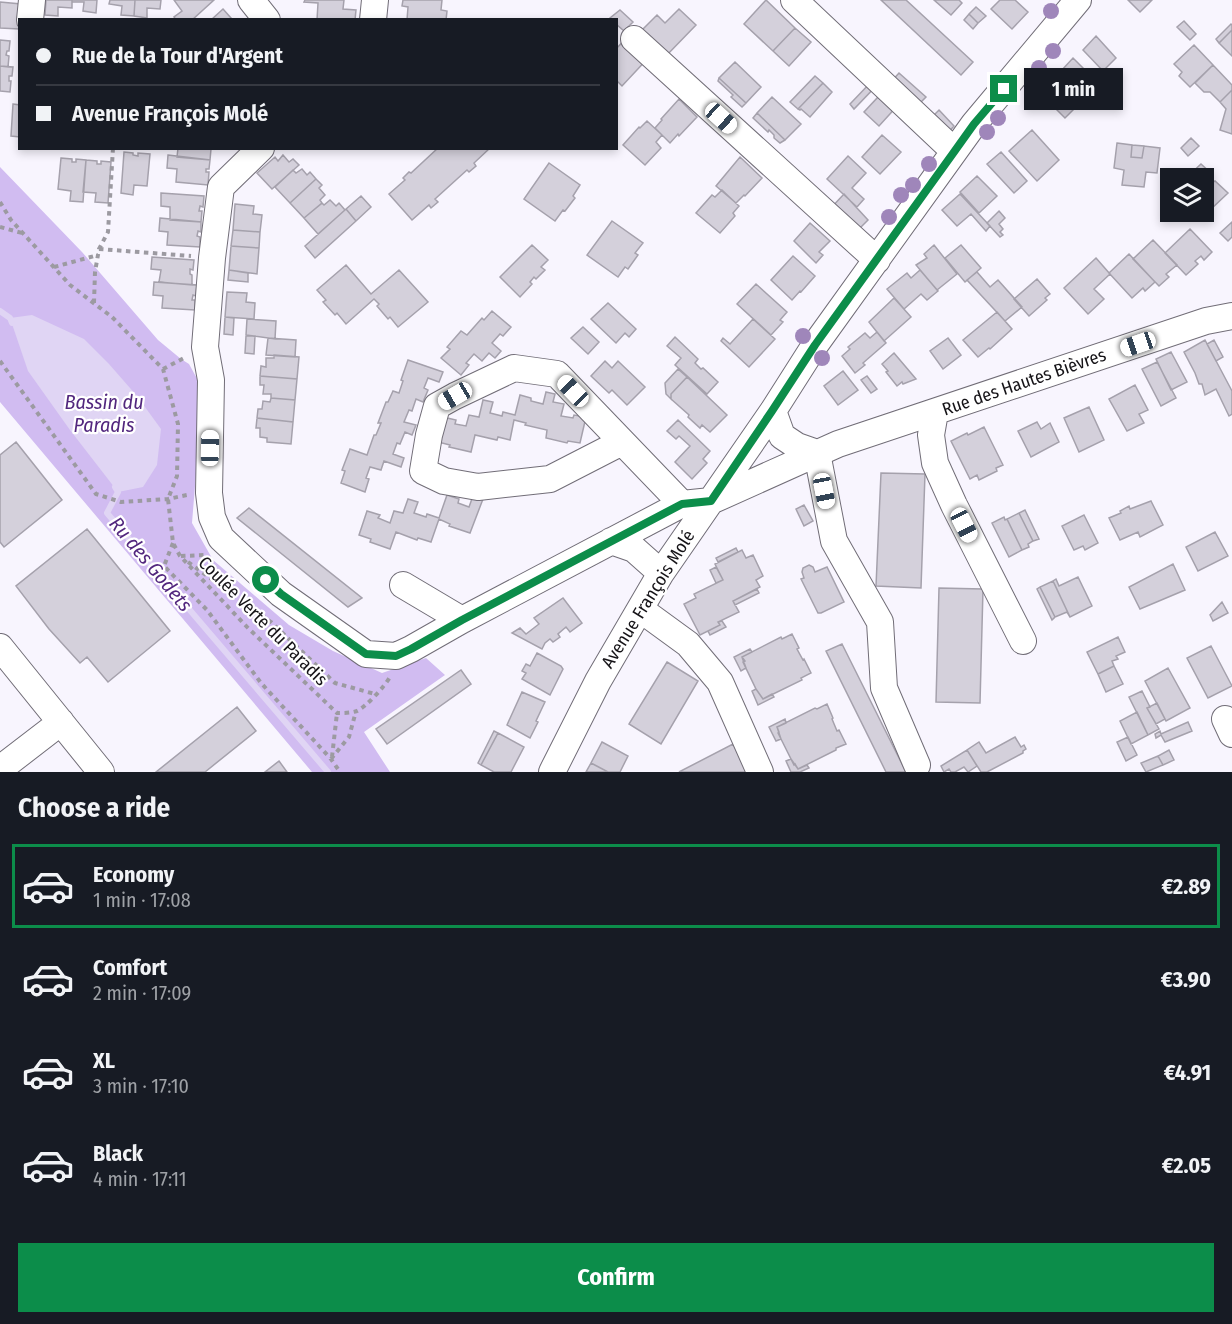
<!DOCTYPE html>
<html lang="en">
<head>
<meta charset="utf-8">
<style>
	:root { --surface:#171b24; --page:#20242c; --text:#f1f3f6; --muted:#9ea1a6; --line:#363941; --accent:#0c8d4a }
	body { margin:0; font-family:"Fira Sans Condensed",sans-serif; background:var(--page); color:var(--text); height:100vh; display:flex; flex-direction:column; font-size:22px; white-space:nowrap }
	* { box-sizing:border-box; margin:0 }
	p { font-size:20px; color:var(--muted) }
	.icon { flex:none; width:33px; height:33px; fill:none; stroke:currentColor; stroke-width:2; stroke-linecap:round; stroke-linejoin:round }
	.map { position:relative; height:772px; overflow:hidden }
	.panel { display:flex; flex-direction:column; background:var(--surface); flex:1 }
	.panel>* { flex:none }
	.guide { position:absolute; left:18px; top:18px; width:600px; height:132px; border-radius:0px; box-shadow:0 3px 9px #0003; display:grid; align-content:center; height:132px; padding:0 18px; background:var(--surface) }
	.tools { position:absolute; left:1160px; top:168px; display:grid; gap:12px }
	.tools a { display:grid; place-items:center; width:54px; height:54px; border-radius:0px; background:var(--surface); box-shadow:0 3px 9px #0003; font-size:30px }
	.end { position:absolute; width:27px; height:27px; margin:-14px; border:8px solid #0c8d4a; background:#fff; box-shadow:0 0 0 3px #fff }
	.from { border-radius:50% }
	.bubble { position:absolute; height:42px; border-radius:0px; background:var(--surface); box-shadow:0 3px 9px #0003; font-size:20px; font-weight:700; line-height:42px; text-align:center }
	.car { position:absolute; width:18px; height:36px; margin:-18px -9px; border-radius:8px; box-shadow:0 0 4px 2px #0007; background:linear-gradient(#fff 24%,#345 0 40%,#fff 0 76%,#345 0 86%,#fff 0) }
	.guide b { display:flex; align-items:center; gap:21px; height:57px; font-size:22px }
	.guide b+b { border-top:2px solid var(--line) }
	.guide i { width:15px; height:15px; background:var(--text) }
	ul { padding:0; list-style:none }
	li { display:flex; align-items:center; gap:18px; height:84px; margin:0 12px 9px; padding:0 6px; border:3px solid transparent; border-radius:0px }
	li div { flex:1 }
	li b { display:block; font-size:22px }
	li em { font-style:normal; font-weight:700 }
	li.current { border-color:var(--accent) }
	li>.icon { width:54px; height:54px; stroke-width:1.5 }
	h2 { padding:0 18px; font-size:27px; line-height:72px }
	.cta { display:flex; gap:12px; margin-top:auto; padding:12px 18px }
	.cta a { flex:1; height:69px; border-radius:0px; background:var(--accent); color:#fff; font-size:24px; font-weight:700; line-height:69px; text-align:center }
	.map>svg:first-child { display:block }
	.green { fill:#d1bcf1 }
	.water { fill:#e0d5f4 }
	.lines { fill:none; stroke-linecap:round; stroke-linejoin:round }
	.stream { stroke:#e0d5f4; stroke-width:6 }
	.building { fill:#d4d0db; stroke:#a5a1ac; stroke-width:1.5 }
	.minor-casing { stroke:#716d77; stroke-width:28 }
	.path { stroke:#9c9aa1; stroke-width:4; stroke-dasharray:4.5 4.5; stroke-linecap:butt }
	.minor { stroke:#fff; stroke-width:26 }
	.tree { fill:#9f86ba }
	.route { stroke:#0c8d4a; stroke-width:8 }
	.labels { text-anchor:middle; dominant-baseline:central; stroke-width:4.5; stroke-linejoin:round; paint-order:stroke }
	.street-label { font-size:18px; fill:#151317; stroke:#fff }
	.water-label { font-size:20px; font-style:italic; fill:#52277e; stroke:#fff }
</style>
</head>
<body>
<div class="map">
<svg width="1232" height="772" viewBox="0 0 1232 772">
	<rect width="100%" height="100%" fill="#f8f5fe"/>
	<!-- green -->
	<path class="green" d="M0 167 82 252 158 340 181 359 189 364 200 384 196 474 192 523 213 560 289 625 333 651 382 673 426 658 445 675 364 732 390 772H312L0 402Z"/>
	<!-- water -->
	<path class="water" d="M32 315 84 339 109 364 137 396 161 429 157 465 143 487 118 492 70 430 28 371 10 318Z"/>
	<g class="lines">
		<!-- stream -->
		<path class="stream" d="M0 311 10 318 12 323
			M115 487 118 492 107 513 328 772"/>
	</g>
	<!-- building -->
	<path class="building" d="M46 0H72V8L58 7V16L45 15Z
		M72 0H97L96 13 83 11 84 2H72Z
		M110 0H135L134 16 121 15 122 6 109 4Z
		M135 0H161L160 9 147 8V18L134 16Z
		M174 0H214L192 20H176L174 17 182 11Z
		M305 0H344L343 9 356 10 355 20H317L318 3 304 2Z
		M403 0H442L441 10 447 11 446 20H407L408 7 402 6Z
		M766 0 795 28 773 51 744 24Z
		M881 0H906L973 62 961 75Z
		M934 0H959L962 3 951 15Z
		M1000 0H1015L1028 12 1012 29 991 9Z
		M1128 0H1152L1140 12Z
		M0 2 21 4 19 29 0 28Z
		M976 7 986 16 978 23 969 14Z
		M223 9 231 18 229 20H211Z
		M679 9 696 25 666 56 641 31 657 15 665 23Z
		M620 10 633 22 624 31 616 24V20L610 18Z
		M969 14 978 23 973 29 964 20Z
		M1184 21 1196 34 1190 40 1177 27Z
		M1231 24 1232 25V30L1219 43 1216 39Z
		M795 28 811 42 789 66 773 51Z
		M1232 30V56L1219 43Z
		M628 36 650 56 622 86 616 80V49Z
		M1096 36 1116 58 1103 71 1083 50Z
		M0 40 10 41 9 51H7L6 55 9 56 8 67 0 66Z
		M1194 45 1213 65 1190 87 1179 76 1182 72 1174 64Z
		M1073 58 1099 84 1065 118 1044 97 1055 86 1057 88 1067 77 1061 71Z
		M735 62 761 87 746 103 719 78Z
		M1213 65 1232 85V90L1220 102 1210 92H1204L1195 83Z
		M0 66 13 67 12 76H9V81H11L10 92 0 91Z
		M899 73 926 97 919 104 890 83Z
		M815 76 823 83 798 109 790 102Z
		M719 78 746 103 742 107 731 97 733 95 718 81Z
		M873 80 878 84 854 109 850 104Z
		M823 83 832 92 810 117 801 109 800 110 798 109Z
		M1232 90V134L1220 130 1226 109 1220 102Z
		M879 96 899 104 879 126 864 112Z
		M772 97 801 124 785 140 757 113Z
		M679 99 697 117 679 136 678 134 670 143 655 128 662 120 661 119Z
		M13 104 20 105V137L11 136Z
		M939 110 954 126 947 134 934 115Z
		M757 113 785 140 780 143 774 138V135L769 130 768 132 753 118Z
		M647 121 662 135 656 142 661 148 645 165 623 145 639 127 640 128Z
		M1032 130 1059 160 1037 181 1009 151Z
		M882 135 901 152 880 174 862 157Z
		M1191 138 1199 146 1188 156 1181 148Z
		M1117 143 1132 145 1131 157 1142 158 1144 146 1160 148 1157 173 1146 172 1144 187 1122 185 1124 170 1114 168Z
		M1132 145 1144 146 1142 158 1131 157Z
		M178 148 211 149 210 160 177 157Z
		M438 148H490L474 163 476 166 469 172 467 170 435 199 438 202 431 208 429 205 412 220 389 194 405 180 403 178 409 172 411 173Z
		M124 152 133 153V155L138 156V153L150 154 147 186 134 185 133 195 121 193Z
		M1001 152 1027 181 1014 193 987 164Z
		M168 155 210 160 209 169H206V172H209L208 185 176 182 177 169 167 168Z
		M283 155 289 162 293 159 299 165 272 189 257 173 275 157 278 161Z
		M848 156 866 173 852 188 864 199 857 207 827 179Z
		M740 157 762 178 745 196 744 195 736 203 716 186Z
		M61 158 72 159V162H76V159L86 160 83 202 70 201 71 191 58 189Z
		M86 160 97 161V164H101V161L111 162 108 203 95 202 96 193 83 192Z
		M549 163 580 185 573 196 575 198 565 211 563 210 555 221 524 199Z
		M1201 164 1212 174 1208 178 1213 182 1215 181 1228 193 1209 211 1203 205V178H1186Z
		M302 169 307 175 310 172 316 179 290 203 275 187 293 170 296 173Z
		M977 176 997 196 979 213 960 192Z
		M316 179 322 185 319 188 325 195 320 200 322 203 304 218 290 203Z
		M722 190 739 206 733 213 735 216 720 233 696 213 712 195 715 197Z
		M161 193 204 196 203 207 200 206 199 211H202L201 222 170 220V207L161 206Z
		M844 194 868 220 854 234 829 210Z
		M960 194 990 226 986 231 971 214 957 226 942 210Z
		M361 196 371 207 356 221 346 209Z
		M330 200 336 206 339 203 345 210 318 234 304 218 322 203 324 205Z
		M235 204 254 206 253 214 262 215 260 232 233 230Z
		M346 209 356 221 315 258 305 246Z
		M999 211 1005 218 999 224 1003 229 1000 232 1003 235 1000 237 987 223Z
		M160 218 201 222V232L198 231 197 236 200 237V247L167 245 168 232 159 231Z
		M612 221 643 243 635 253 638 255 628 269 625 267 618 277 587 255Z
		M1232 222V237L1228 241 1220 233Z
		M810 223 830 241 819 252 823 255 816 263 794 241Z
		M1190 229 1212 252 1204 260 1201 256 1195 261 1198 264 1186 275 1165 253Z
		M233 230 260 232 259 248 231 246Z
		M1153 240 1177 265 1166 274 1169 277 1159 286 1133 259Z
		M532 245 548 260 541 267 545 270 536 279 534 277 530 282 532 284 520 297 500 277Z
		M934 245 957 274 937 290 916 265 927 258 924 254Z
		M961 245 981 268 965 282 945 258Z
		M231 246 259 248 257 274 229 270Z
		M1129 254 1155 282 1145 291 1143 288 1132 298 1109 273Z
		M793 256 815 276 801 292 800 291 792 300 771 280Z
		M152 257 194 260 193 270 190 269V274L192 275V285L159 282 161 270 151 269Z
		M1096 258 1110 274 1094 289 1104 299 1088 314 1064 288Z
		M346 265 371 294 399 270 428 302 398 327 390 317 388 319 377 306 379 304 374 299 346 324 337 313 335 315 323 302 326 300 317 290Z
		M229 270 248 273V282L228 280Z
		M920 270 938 291 927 300 921 294 904 309 887 289 907 273 911 278Z
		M977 272 990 287 998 280 1022 307 1005 321 967 280Z
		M1037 279 1050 294 1045 298 1047 300 1029 316 1014 299Z
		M154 282 197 285 196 296 193 295 192 300H195V310L162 308 163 296 153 295Z
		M756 284 787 312 780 320 783 322 771 335 737 304Z
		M227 292 247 293 246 302 255 303 254 319 225 317Z
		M894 298 911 317 884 341 869 322Z
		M608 303 636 329 629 337 625 333 616 343 591 319Z
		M492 311 511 327 503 336 500 334 492 343 501 351 495 358 489 353 482 361 474 354 466 363 469 365 461 375 441 358 450 349 447 347 461 331 467 335 482 318 484 320Z
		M997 312 1012 329 990 349 989 348 978 357 963 340Z
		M225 317 234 318 233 335 224 334Z
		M247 319 276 321 275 339 246 335Z
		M753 319 775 339 749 367 721 341 723 338 730 344Z
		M583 327 599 342 588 354 571 338Z
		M877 332 886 343 863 363 865 365 855 373 842 356 850 349 848 347 865 333 870 338Z
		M246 336H255L254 354 245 353Z
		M675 337 698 359 695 363 701 369 703 368 718 382 707 394 675 365 681 358 667 346Z
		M268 338 296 340 295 357 266 355Z
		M948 338 961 355 943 369 930 351Z
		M1205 340 1232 391V414L1229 416 1216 389 1205 395 1202 384H1199L1195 373 1184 352Z
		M1214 340 1223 357 1216 361 1207 344Z
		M1171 352 1187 382 1171 390 1156 359Z
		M894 353 916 379 903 384 902 382 897 386 886 372 888 371 882 364Z
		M274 355 299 357 297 379 260 376 261 366 266 367V358H274Z
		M408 360 443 372 439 382 428 378 424 388 428 390 423 402 416 399 412 411 409 410 404 422 416 425 412 435 405 432 400 444 397 443 393 454 404 458 401 467 384 461 381 470 370 467 366 478 369 479 365 492 341 483 345 471 342 470 350 449 367 455 374 435H376L381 423H378L386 402H388L393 391 399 393 403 381 401 380Z
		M605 361 612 368 618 361 645 387 627 405 612 390 609 393 591 376Z
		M1157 362 1176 398 1161 406 1142 369Z
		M678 369 687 377 671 394V399L666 394 665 383Z
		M843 371 858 390 838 405 824 386Z
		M260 376 297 379 295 400 271 398V394H263L264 385H260Z
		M867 376 877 389 871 393 861 380Z
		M687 377 727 415 710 432 702 425 700 428 688 417 689 415 671 399V394Z
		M1135 385 1148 410 1139 414 1144 423 1127 431 1109 399Z
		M546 392 555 394 553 402 564 404 561 416 573 418 574 415 586 417 580 443 568 441 567 443 546 438 547 430 525 425 526 423 514 420 510 440 498 437 497 440 475 435 471 452 449 447 450 445 438 442 443 417 456 420 455 424 466 426 469 415 479 417 483 400 493 402 490 413 502 416 503 412 515 415 520 395 531 398V401L543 404Z
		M271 398 295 400 293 422 257 418 258 409H262L263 401 270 402Z
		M1089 407 1104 440 1079 452 1064 418Z
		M257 418 293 422 291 444 267 442V438L260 437V428H256Z
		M678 420 710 451 703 459 707 463 692 479 675 462 690 446 679 436 676 439 667 431Z
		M1037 422 1041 429 1050 423 1059 442 1031 457 1018 431Z
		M984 427 1003 465 996 468 997 471 979 480 977 475 970 479 951 441 967 433 968 435Z
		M16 442 62 500 4 547 0 542V455Z
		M881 473 925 474 921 588 876 586Z
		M447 495 459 499 458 503 469 507 473 496 483 499 470 533 449 526 450 524 439 519 431 542 418 538 417 540 396 532 390 549 370 542 371 539 359 535 367 511 380 515 378 518 390 523 394 511 403 513 408 499 418 502 414 513 426 517 427 514 439 518Z
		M1151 501 1163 525 1140 537 1138 532 1120 540 1109 518 1121 513 1120 511 1129 506 1130 509Z
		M804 505 813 521 804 526 796 509Z
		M249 508 362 598 348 607 237 518Z
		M1025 510 1039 539 1033 541 1019 513Z
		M1019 513 1033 541 1028 544 1029 547 1022 550 1007 519Z
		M1084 515 1098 543 1085 550 1083 546 1074 550 1062 526Z
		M1004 517 1005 520 1007 519 1022 550 1009 557 992 523Z
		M87 529 170 631 108 682 87 657 80 663 49 629 16 586Z
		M1215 532 1228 556 1198 571 1186 547Z
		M736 548 738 552 718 562 716 558Z
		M742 550 746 558 753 555 763 576 756 580 760 587 733 601 739 612 718 622 720 625 700 635 684 604 696 598 694 594 723 580 715 564Z
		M1173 564 1185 590 1140 609 1129 587Z
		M809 565 813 567 815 572 827 567 844 602 821 613H818L801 579 804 578 802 572 803 568Z
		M716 567 723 580 716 583 710 570Z
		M1078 577 1092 606 1070 617 1053 581 1056 579 1059 586Z
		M1053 581 1055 585 1070 617 1067 612 1055 617 1040 587Z
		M1040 587 1055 617 1052 620 1037 589Z
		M939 588 983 589 980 703 936 702Z
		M757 589 759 593 735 605 733 601Z
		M563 598 582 623 570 632 566 627 558 634 560 637 553 642 550 639 545 643 542 649 512 633 520 628 526 634 539 624 534 618Z
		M1222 602 1228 613 1213 621 1210 615Z
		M722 621 726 627 710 635 708 631 720 625 718 622Z
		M792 634 799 648 797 649 803 660 804 659 811 673 801 678 802 680 763 699 756 689 743 662 745 661 742 657 781 637 782 639Z
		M1118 637 1125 652 1116 656 1118 659 1112 661 1114 666 1098 674 1087 652Z
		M842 644 906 772H886L826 651Z
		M1211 646 1232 686 1208 698 1187 658Z
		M750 649 752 652 742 657 746 668 741 671 734 657Z
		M537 653 561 666 563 669 550 695 522 679 526 673 522 671 526 664 530 666Z
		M667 662 698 681 661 744 629 724Z
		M1114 666 1123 684 1106 692 1098 674Z
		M1168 668 1190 708 1166 721 1145 681Z
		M461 670 471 684 387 744 376 729Z
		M756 689 763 699 772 694 774 697 758 705 752 691Z
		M1142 691 1150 707 1147 708 1159 729 1148 735 1129 697Z
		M522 692 545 702 536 721 538 722 530 738 507 725Z
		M1157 703 1165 719 1156 724 1147 708Z
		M827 704 833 718 832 719 837 731 839 730 846 744 836 748V750L798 769 795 764 794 765 778 733 779 732 777 727 815 708 817 709Z
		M237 707 256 731 205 772H156Z
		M1137 712 1148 735 1131 744 1120 721Z
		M785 719 786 723 777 727 781 739 776 741 769 727Z
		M1188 722 1192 731 1165 742 1161 735 1156 738 1155 734 1160 731 1161 734Z
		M494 731 498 733 481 765 478 763Z
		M498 733 524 747 511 772H494L481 765Z
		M1015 737 1021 747 1024 745 1026 749 1023 751V753L987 772H981L967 750 979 742 986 753Z
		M1128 737 1137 755 1126 761 1117 742Z
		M602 742 628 756 620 772H608L591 763Z
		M733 744 749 772H679Z
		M967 750 977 766 968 772 964 767 955 772H951L949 769 944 772 941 766Z
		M1169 750 1174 760 1163 765 1158 756Z
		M1158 756 1163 765 1146 772 1141 763Z
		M791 759 798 769 807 765 809 768 800 772H791L786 761Z
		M279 761 287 772H265Z
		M591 763 608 772H586Z"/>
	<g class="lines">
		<!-- minor casing -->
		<g class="minor-casing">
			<path id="minor" d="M251 0 267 20
				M794 0 954 151
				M30 20 32 0
				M373 20 375 0
				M634 39 877 260
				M261 148 221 187 212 258 205 347 211 380 209 493 212 517 221 538 281 594 366 654 396 656 411 649 462 620 682 504 711 501 838 444 1206 321 1232 316
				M773 411 782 436 797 446 817 453
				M935 412 931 435 935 463 954 505 1023 641
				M622 442 550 479 478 487 444 481 423 471 429 435 437 406 455 396 514 368 557 374 682 504
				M817 453 834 541 880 622 884 688 917 765
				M611 541 634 549 661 573
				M403 585 462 620
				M640 609 688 644 720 682 760 772
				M0 647 101 772
				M1225 719 1232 734
				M0 769 61 722
				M552 772 598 681 661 573 773 411 815 345 974 124 1078 0"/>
		</g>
		<!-- path -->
		<path class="path" d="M0 202 11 220 70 285 112 317 163 369 178 424 177 476 168 499 173 543 180 556 248 628 337 713C343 713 351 713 357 711 366 707 385 686 390 677
			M0 227 22 233
			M99 249 191 256
			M54 267 98 255
			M94 303 95 272 99 249 108 232 113 148
			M0 361 96 494 121 502 168 499 187 495
			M163 369 186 357
			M173 543 164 566 207 610 261 683 331 759 340 772
			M181 556 206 555
			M188 562 271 622 335 683 375 694
			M332 757 337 713
			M331 759 349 737 356 711"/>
		<!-- minor -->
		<use href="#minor" class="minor"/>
	</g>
	<!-- trees -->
	<g class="tree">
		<circle cx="1051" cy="11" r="8"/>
		<circle cx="1053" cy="51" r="8"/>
		<circle cx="1039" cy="68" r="8"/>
		<circle cx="998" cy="118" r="8"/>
		<circle cx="987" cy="132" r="8"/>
		<circle cx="929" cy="164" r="8"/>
		<circle cx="913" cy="185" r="8"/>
		<circle cx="901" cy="195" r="8"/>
		<circle cx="889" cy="217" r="8"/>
		<circle cx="803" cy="336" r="8"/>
		<circle cx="822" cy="358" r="8"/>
	</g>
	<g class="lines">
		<!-- route -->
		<path class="route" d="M266 580 281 594 366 654 396 656 411 649 462 620 682 504 711 501 772 411 815 345 954 152 974 124 1004 89"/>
	</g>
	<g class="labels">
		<!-- street labels -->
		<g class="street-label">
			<text transform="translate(1024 382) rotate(-19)">Rue des Hautes Bièvres</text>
			<text transform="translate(648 599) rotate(-58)">Avenue François Molé</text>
			<text transform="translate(263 621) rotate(45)">Coulée Verte du Paradis</text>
		</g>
		<!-- water labels -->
		<g class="water-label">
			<text x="104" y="402">Bassin du<tspan x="104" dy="23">Paradis</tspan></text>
			<text transform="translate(151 564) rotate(50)">Ru des Godets</text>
		</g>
	</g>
</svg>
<div class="tools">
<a><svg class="icon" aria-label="layers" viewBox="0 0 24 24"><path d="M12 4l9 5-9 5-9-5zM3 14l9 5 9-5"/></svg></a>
</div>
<i class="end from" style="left:266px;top:580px"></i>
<i class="end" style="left:1004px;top:89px"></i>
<div class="bubble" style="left:1024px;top:68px;width:99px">1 min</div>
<i class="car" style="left:721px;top:118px;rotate:132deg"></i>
<i class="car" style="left:1138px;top:344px;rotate:251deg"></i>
<i class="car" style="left:573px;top:391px;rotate:316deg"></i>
<i class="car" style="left:455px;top:396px;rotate:240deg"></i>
<i class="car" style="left:210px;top:448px;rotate:1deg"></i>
<i class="car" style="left:824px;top:491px;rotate:169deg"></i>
<i class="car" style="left:964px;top:525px;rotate:153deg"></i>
<div class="guide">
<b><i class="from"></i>Rue de la Tour d'Argent</b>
<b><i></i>Avenue François Molé</b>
</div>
</div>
<section class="panel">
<h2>Choose a ride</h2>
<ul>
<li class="current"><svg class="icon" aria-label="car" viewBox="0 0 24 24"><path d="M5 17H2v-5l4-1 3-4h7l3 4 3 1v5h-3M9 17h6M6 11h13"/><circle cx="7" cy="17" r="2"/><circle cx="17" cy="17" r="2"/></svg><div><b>Economy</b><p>1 min · 17:08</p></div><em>€2.89</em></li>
<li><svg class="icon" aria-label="car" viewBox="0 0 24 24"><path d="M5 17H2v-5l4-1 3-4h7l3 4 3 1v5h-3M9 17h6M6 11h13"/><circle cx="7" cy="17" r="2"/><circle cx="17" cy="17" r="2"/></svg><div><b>Comfort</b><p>2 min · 17:09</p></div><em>€3.90</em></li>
<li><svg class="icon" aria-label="car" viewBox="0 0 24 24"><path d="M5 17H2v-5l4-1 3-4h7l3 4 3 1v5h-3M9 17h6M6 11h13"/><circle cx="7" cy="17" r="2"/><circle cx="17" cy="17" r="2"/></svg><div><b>XL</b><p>3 min · 17:10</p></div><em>€4.91</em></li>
<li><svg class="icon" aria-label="car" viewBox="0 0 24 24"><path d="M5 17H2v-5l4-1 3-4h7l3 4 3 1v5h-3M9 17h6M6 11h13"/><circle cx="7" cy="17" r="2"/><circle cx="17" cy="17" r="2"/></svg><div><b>Black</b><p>4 min · 17:11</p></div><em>€2.05</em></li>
</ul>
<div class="cta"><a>Confirm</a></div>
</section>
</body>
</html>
